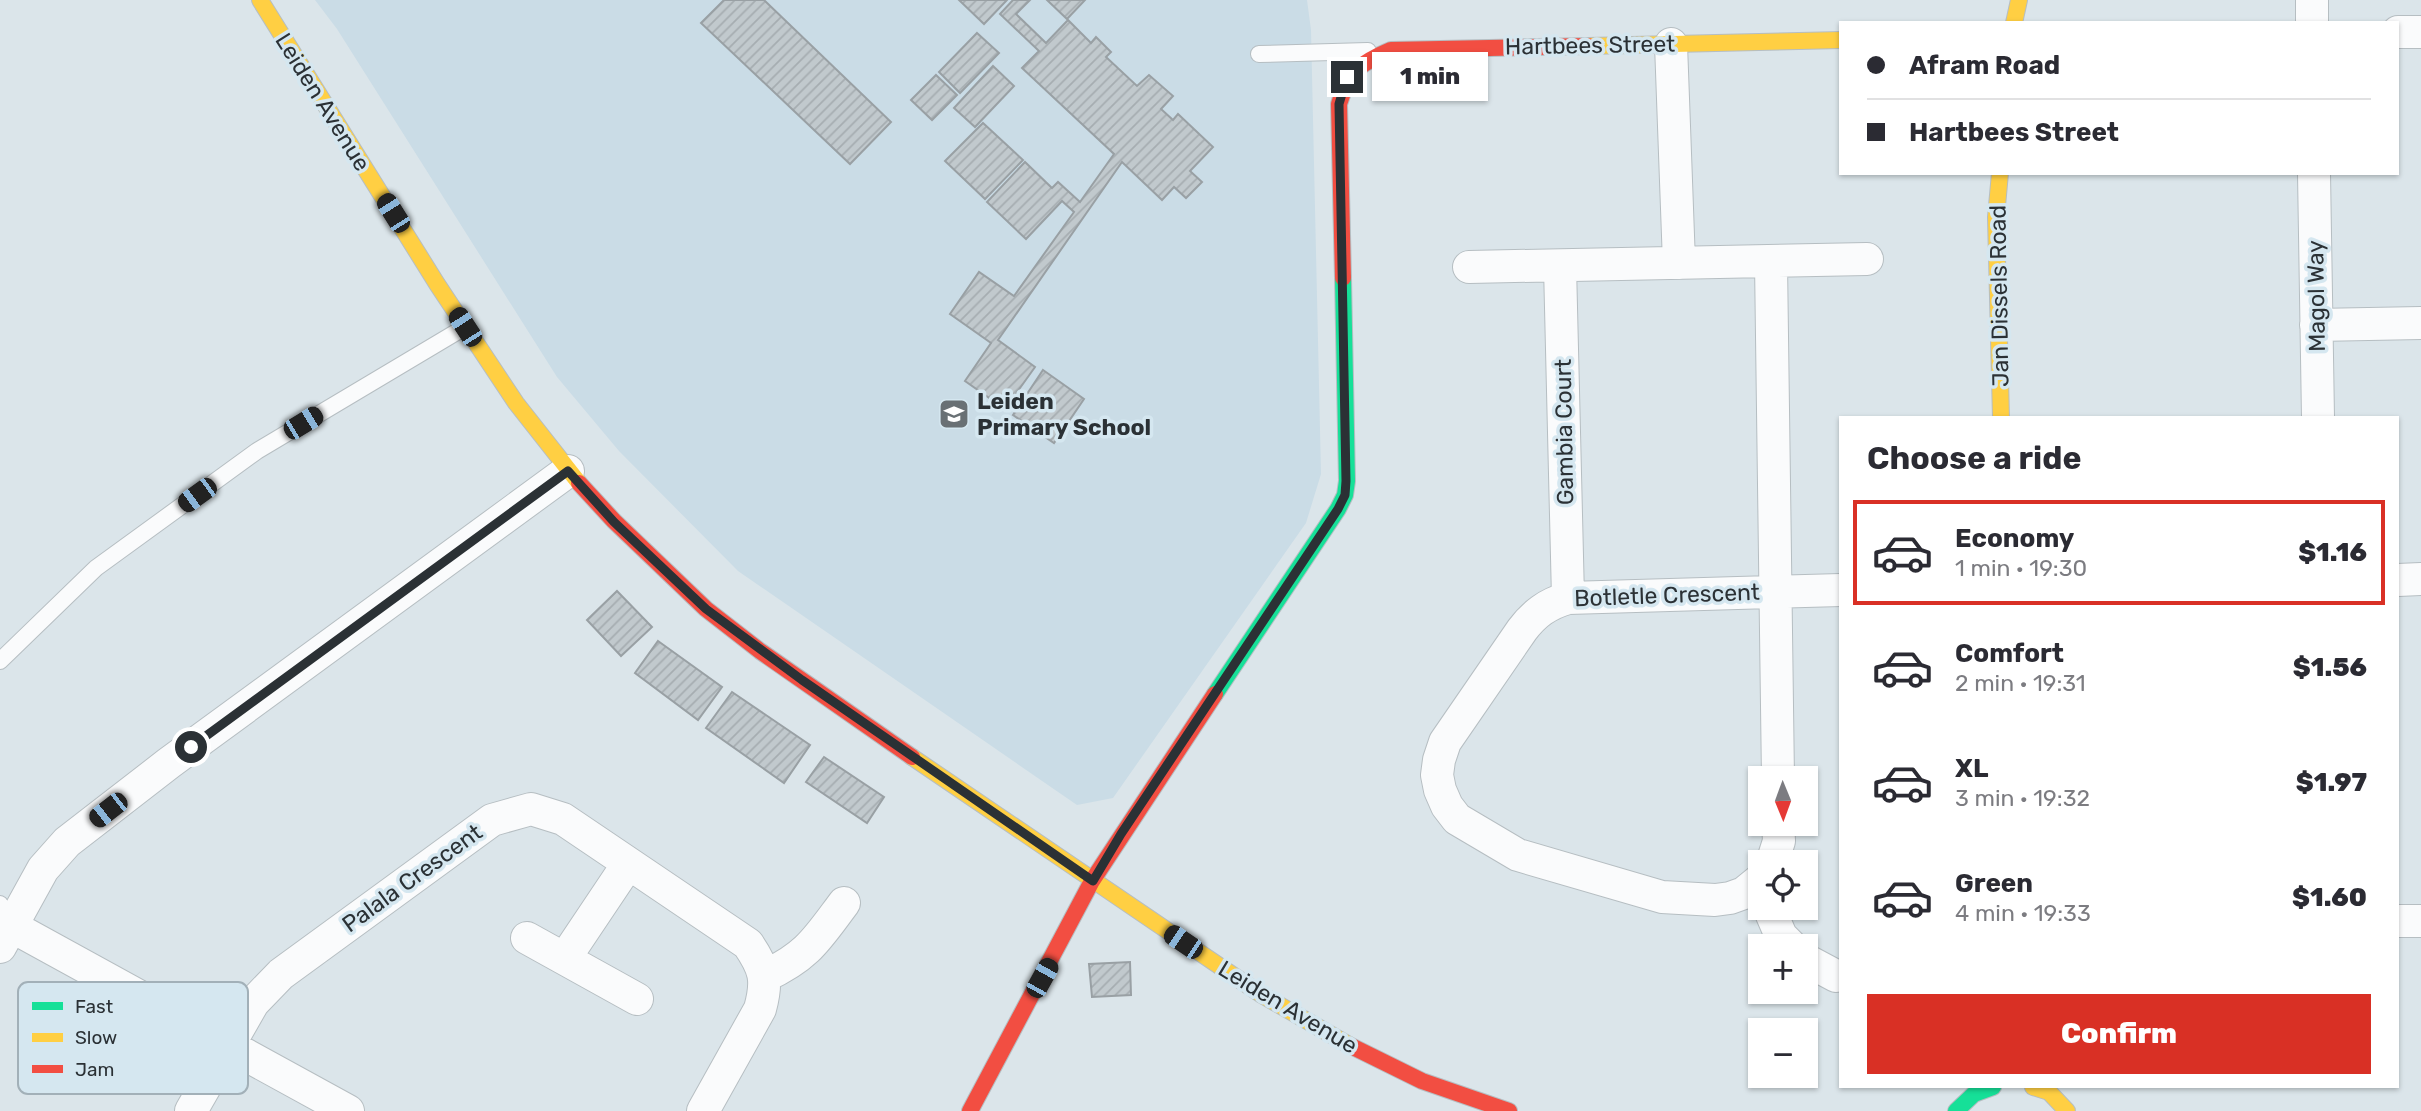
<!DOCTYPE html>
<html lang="en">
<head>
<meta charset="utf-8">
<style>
	:root { --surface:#fff; --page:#f7f7f7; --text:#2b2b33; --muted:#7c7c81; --line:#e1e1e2; --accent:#d93025 }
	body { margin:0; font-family:Rubik,sans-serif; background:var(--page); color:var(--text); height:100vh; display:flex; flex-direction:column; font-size:26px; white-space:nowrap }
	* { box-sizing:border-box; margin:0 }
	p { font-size:23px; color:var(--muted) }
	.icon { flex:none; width:38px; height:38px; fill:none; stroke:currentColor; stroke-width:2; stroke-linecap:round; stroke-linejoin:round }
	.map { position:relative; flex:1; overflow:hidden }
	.drawer { position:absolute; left:1839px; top:416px; width:560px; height:672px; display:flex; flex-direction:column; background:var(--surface); border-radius:0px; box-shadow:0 2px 5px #0004 }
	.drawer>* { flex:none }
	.hud { position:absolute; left:1839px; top:21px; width:560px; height:154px; border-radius:0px; box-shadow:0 2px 5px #0004; display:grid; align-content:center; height:154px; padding:0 28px; background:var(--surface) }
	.needle { width:46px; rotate:179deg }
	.fabs { position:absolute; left:1748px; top:766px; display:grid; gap:14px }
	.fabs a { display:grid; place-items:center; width:70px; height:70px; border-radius:0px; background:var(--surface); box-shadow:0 2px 5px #0004; font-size:35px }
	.end { position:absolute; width:32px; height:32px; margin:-16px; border:9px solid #2b3135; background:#fff; box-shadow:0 0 0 4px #fff }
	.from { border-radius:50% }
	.bubble { position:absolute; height:49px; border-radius:0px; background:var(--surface); box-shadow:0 2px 5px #0004; font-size:23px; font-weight:800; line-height:49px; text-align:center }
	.car { position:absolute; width:21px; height:42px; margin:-21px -10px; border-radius:9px; box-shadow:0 0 5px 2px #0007; background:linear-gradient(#222 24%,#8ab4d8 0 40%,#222 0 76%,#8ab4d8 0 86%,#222 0) }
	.hud b { display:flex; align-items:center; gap:24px; height:66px; font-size:26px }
	.hud b+b { border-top:2px solid var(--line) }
	.hud i { width:18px; height:18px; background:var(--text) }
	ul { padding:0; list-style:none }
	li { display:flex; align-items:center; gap:21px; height:105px; margin:0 14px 10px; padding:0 14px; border:4px solid transparent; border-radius:0px }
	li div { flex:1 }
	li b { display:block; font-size:26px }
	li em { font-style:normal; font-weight:800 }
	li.selected { border-color:var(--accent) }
	li>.icon { width:63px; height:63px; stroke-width:1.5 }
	h2 { padding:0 28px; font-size:32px; line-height:84px }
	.action { display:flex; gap:14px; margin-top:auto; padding:14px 28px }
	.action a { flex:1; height:80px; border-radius:0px; background:var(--accent); color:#fff; font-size:28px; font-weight:800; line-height:80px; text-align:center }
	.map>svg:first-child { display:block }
	.built { fill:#cadce6 }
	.building { fill:url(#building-hatch); stroke:#99a0a4; stroke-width:2 }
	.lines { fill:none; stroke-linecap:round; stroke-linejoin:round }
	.lane-casing { stroke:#b6bec2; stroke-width:18 }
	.street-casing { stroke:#b6bec2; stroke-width:34 }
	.fast-casing { stroke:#b6bec2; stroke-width:18 }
	.slow-casing { stroke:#b6bec2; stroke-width:18 }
	.jam-casing { stroke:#b6bec2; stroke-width:18 }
	.lane { stroke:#fafbfc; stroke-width:16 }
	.street { stroke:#fafbfc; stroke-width:32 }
	.fast { stroke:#16e098; stroke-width:16 }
	.slow { stroke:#ffcf43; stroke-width:16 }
	.jam { stroke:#f24e42; stroke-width:16 }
	.route { stroke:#2b3135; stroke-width:9 }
	.labels { text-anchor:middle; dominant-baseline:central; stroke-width:7; stroke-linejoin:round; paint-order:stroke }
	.street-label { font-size:23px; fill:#2b3135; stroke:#d5e7f0 }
	.poi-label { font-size:23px; font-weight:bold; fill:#2b3135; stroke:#d5e7f0; text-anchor:start }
	.key { fill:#d5e7f0; stroke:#a2b0b8; stroke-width:2 }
	.key-label { font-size:19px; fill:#2b3135 }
</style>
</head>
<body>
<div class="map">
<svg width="2421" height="1111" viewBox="0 0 2421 1111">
	<defs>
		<pattern id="building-hatch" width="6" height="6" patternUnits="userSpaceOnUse" patternTransform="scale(1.75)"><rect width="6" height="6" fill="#c1c9cd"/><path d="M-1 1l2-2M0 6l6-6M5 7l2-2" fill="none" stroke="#a6adb1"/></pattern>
	</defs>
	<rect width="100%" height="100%" fill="#dbe5ea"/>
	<!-- built -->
	<path class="built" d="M315 0H1307L1311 30 1321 474 1306 523 1113 798 1077 805 738 571 619 451 557 377 337 29Z"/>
	<!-- building -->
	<path class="building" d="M724 0H764L891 122 850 164 701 23Z
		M959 0H1007L984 24Z
		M1013 0H1030L1016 14 1046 43 1068 20 1091 43 1096 37 1111 52 1106 57 1137 86 1149 75 1173 96 1161 109 1173 120 1178 114 1213 147 1190 171 1202 182 1186 198 1174 187 1162 200 1122 162 998 340 1035 367 1005 409 965 381 991 343 950 314 979 272 1014 296 1074 212 1062 201 1026 239 987 202 1025 162 1052 188 1058 182 1080 202 1114 154 1022 68 1039 51 1000 14Z
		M1047 0H1085L1067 19Z
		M977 33 999 53 960 93 939 72Z
		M993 66 1014 86 975 127 954 108Z
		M936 75 957 95 932 120 911 100Z
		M983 123 1023 160 985 199 945 161Z
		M1043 370 1084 399 1054 443 1013 415Z
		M617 591 652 627 621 656 587 620Z
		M658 641 722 687 698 720 635 673Z
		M732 692 810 745 784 783 706 728Z
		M824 757 884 797 867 823 806 782Z
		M1130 962 1131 995 1092 997 1089 964Z"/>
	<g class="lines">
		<!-- lane casing -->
		<g class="lane-casing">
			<path id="lane" d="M1259 54 1368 51
				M0 661 96 568 257 451 465 327
				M0 904 11 926"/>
		</g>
		<!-- street casing -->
		<g class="street-casing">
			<path id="street" d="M2312 0V23
				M2398 32H2421
				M1671 44 1679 263
				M2314 173 2318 418
				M1771 262 1778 779
				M1560 266 1568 598
				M1469 267 1867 259
				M2316 325 2421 323
				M2398 580 2421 579
				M1772 863 1779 841 1778 824
				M1760 880 1744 893 1730 898 1715 900 1662 897 1518 855 1457 819 1447 806 1440 790 1437 775 1439 760 1445 742 1522 630C1534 614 1547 604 1568 598L1841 590
				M1769 908 1781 936 1792 947
				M2398 921H2421
				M11 926 348 1111
				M527 938 637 999
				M0 947 43 869 67 842 169 763 568 471
				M565 958 628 864
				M1806 960 1836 976
				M765 976C808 956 817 939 844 903
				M191 1111 253 1003 281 974 492 820 531 809 563 819 748 944C765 969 768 980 760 1009L703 1111"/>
		</g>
		<!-- fast casing -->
		<g class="fast-casing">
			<path id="fast" d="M1215 694 1338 509 1345 495 1347 481 1343 278
				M1956 1111 1974 1094 1993 1087"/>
		</g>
		<!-- slow casing -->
		<g class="slow-casing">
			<path id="slow" d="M260 0 437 284 516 403 579 483
				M2014 23 2019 0
				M1588 46 1841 40
				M2000 173 1996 217 2001 418
				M912 757 1262 995 1349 1045
				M2033 1087 2049 1092 2067 1111"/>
		</g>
		<!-- jam casing -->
		<g class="jam-casing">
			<path id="jam" d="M1343 278 1339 104C1349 71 1360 63 1391 50L1588 46
				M579 483 614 521 706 609 760 651 912 757
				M1349 1045 1422 1081 1509 1111
				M970 1111 1092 881 1215 694"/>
		</g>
		<!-- lane -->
		<use href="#lane" class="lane"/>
		<!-- street -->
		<use href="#street" class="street"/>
		<!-- fast -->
		<use href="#fast" class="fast"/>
		<!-- slow -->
		<use href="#slow" class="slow"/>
		<!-- jam -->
		<use href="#jam" class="jam"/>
	</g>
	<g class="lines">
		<!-- route -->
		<path class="route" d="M191 747 568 471 614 522 706 609 802 680 1093 881 1121 834 1338 509 1345 495 1346 481 1339 104 1347 77"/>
	</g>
	<!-- icons -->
	<defs>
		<g id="school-square" transform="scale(1.575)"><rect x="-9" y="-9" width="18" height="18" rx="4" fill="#697074" stroke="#d5e7f0"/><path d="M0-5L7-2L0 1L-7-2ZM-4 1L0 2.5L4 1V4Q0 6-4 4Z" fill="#fff"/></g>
	</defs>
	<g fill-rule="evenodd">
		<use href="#school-square" x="954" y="414"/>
	</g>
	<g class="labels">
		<!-- street labels -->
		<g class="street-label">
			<text transform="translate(1590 45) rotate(-1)">Hartbees Street</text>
			<text transform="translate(323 102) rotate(58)">Leiden Avenue</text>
			<text transform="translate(1999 296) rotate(-91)">Jan Dissels Road</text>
			<text transform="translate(2316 296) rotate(-91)">Magol Way</text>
			<text transform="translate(1564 432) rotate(-91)">Gambia Court</text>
			<text transform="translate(1667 595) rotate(-2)">Botletle Crescent</text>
			<text transform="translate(412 878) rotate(-36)">Palala Crescent</text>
			<text transform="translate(1288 1007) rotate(31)">Leiden Avenue</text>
		</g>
		<!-- poi labels -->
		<g class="poi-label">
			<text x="977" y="401">Leiden<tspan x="977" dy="26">Primary School</tspan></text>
		</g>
	</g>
	<!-- legend -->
	<rect x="18" y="982" width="230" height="112" rx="10" class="key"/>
	<rect x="32" y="1002" width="31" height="8" fill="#16e098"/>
	<rect x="32" y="1033" width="31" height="9" fill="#ffcf43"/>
	<rect x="32" y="1065" width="31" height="8" fill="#f24e42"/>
	<g class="key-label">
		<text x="75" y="1013">Fast</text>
		<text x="75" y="1044">Slow</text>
		<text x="75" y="1076">Jam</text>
	</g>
</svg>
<div class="fabs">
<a><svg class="needle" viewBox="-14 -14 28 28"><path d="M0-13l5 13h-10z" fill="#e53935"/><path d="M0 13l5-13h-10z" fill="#7c7c81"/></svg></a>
<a><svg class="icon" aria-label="locate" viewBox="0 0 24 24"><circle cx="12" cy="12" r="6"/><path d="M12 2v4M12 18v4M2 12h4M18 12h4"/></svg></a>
<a>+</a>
<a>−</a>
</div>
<i class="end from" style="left:191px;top:747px"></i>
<i class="end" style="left:1347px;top:77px"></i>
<div class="bubble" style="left:1372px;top:52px;width:116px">1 min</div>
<i class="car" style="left:393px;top:213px;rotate:328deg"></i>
<i class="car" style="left:465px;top:327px;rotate:327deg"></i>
<i class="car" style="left:303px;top:423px;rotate:59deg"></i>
<i class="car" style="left:197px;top:495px;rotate:234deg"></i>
<i class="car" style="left:108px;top:810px;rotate:232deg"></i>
<i class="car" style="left:1183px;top:942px;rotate:304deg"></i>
<i class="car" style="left:1042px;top:978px;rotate:29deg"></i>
<div class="hud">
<b><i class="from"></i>Afram Road</b>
<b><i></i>Hartbees Street</b>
</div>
<section class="drawer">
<h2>Choose a ride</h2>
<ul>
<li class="selected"><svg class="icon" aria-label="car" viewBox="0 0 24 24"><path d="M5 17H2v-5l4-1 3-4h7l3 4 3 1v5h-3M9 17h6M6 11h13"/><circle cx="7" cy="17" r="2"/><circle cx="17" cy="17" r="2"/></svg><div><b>Economy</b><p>1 min · 19:30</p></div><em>$1.16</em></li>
<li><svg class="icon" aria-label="car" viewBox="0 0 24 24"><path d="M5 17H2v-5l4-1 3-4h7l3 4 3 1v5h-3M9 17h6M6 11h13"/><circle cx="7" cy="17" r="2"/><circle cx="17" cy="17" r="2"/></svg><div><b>Comfort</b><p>2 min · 19:31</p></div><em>$1.56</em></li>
<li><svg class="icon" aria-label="car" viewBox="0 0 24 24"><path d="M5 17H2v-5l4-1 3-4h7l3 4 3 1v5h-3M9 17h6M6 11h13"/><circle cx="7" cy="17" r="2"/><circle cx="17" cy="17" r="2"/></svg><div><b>XL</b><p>3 min · 19:32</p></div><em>$1.97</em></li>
<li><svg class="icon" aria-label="car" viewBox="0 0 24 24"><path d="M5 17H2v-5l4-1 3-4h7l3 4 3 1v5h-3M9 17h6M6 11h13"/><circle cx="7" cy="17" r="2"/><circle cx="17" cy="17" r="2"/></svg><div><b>Green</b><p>4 min · 19:33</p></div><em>$1.60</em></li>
</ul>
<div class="action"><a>Confirm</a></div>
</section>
</div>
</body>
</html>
